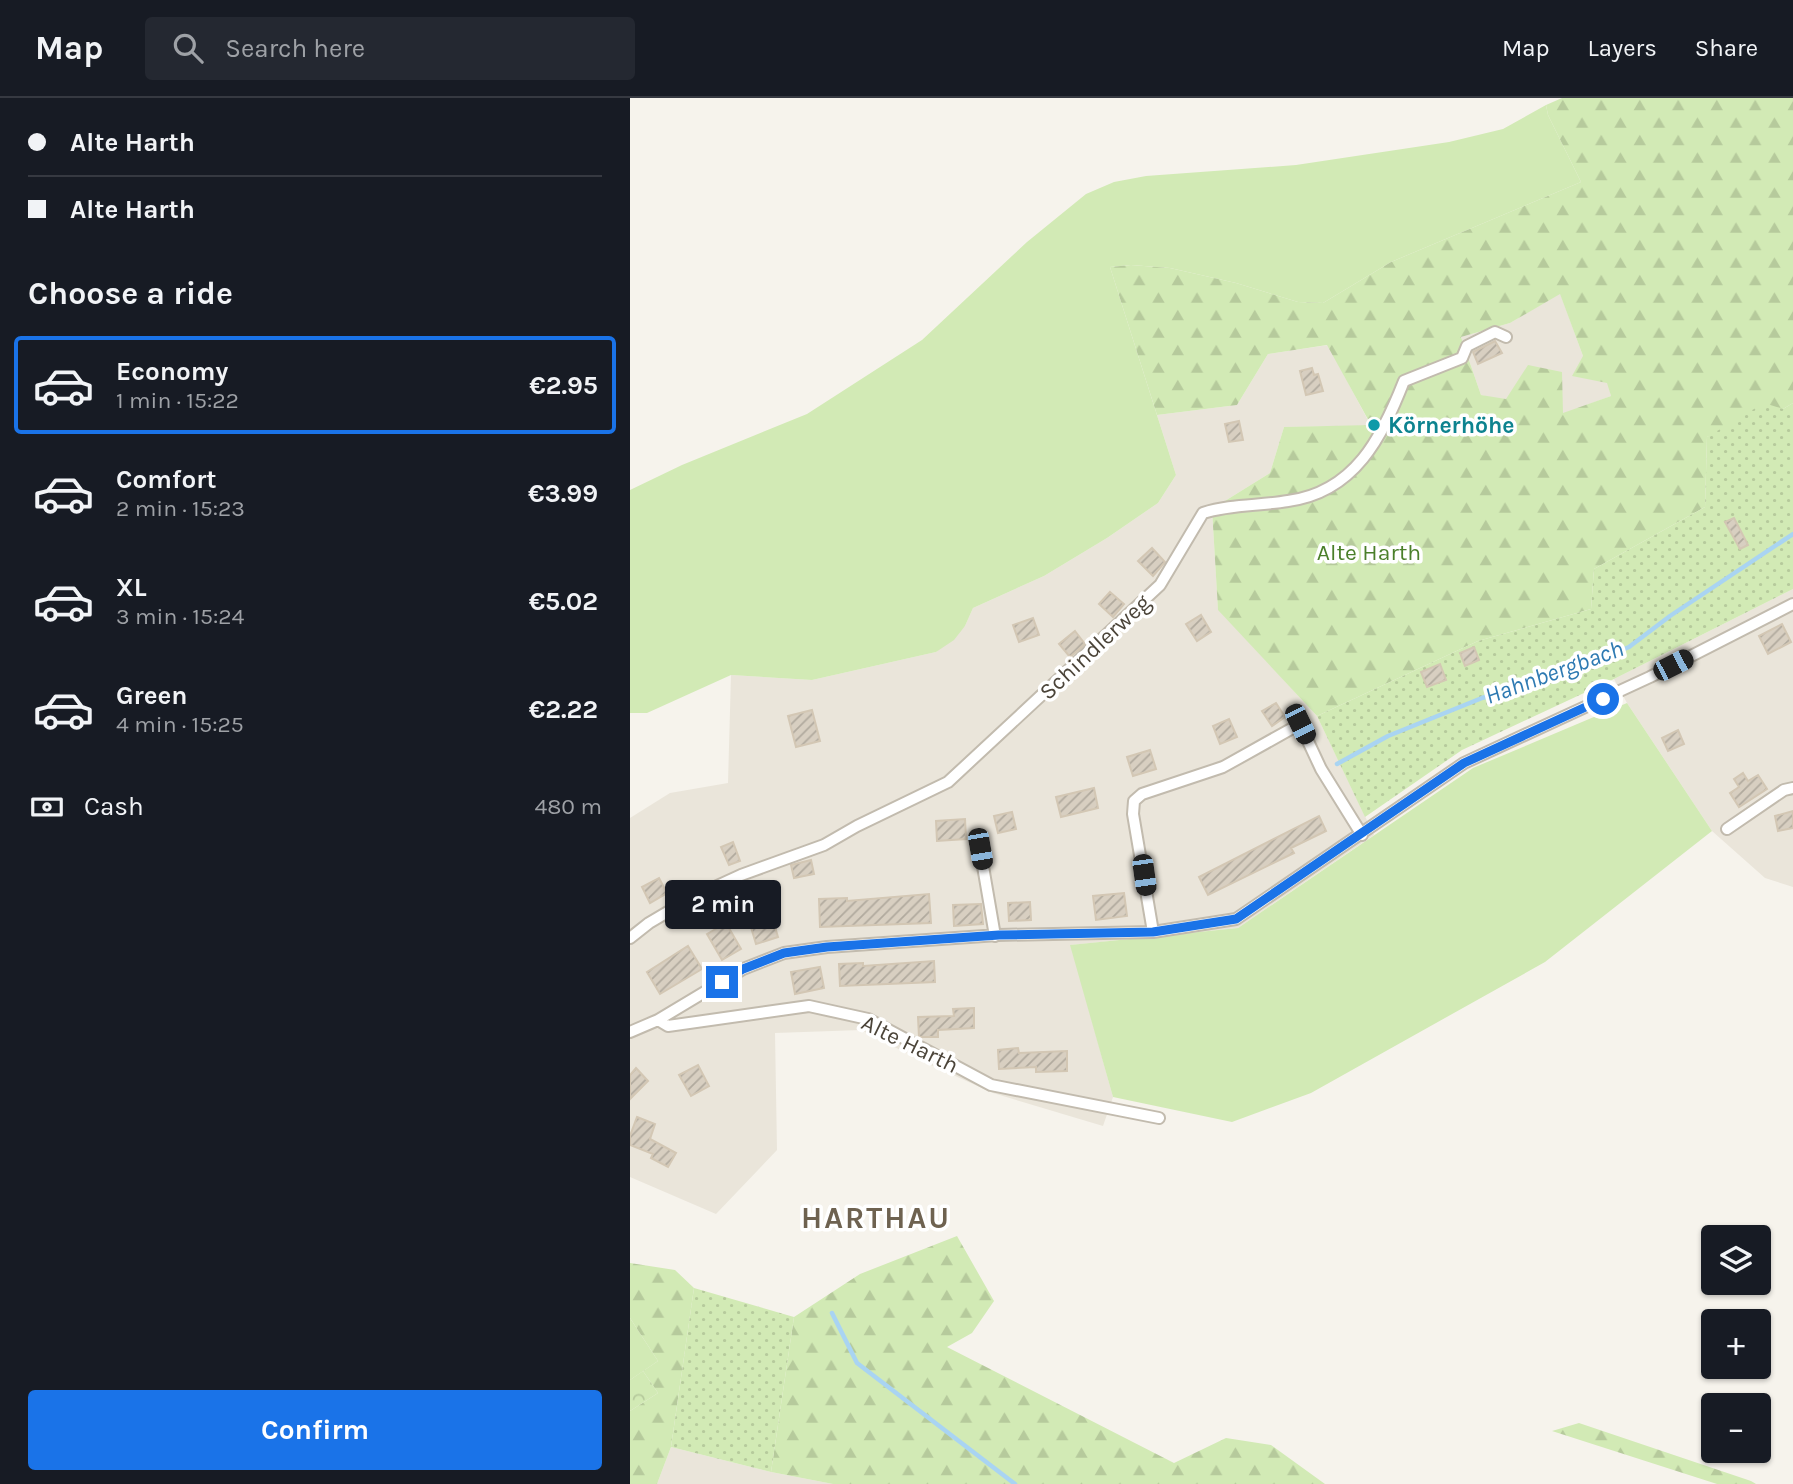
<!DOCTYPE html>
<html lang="en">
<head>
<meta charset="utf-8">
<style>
	:root { --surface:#171b24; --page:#242831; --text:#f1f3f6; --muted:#9ea1a6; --line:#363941; --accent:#1a73e8 }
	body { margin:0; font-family:Karla,sans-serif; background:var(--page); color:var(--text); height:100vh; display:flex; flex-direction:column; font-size:26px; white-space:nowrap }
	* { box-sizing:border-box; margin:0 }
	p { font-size:23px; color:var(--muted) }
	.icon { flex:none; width:38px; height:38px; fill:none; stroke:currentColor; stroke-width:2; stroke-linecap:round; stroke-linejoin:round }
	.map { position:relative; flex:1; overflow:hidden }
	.details { display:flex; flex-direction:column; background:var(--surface); width:630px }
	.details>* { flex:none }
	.banner { display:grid; align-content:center; height:154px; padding:0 28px; background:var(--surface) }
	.fabs { position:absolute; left:1071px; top:1127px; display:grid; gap:14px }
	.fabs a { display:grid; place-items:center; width:70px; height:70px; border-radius:7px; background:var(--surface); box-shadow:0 2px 5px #0004; font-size:35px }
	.end { position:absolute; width:32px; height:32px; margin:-16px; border:9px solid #1a73e8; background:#fff; box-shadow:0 0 0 4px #fff }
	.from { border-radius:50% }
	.bubble { position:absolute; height:49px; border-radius:7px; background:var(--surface); box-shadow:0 2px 5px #0004; font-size:23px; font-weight:700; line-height:49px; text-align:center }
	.car { position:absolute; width:21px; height:42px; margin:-21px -10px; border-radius:9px; box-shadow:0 0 5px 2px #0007; background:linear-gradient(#222 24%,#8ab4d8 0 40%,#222 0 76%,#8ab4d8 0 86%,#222 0) }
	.banner b { display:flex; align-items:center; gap:24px; height:66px; font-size:26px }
	.banner b+b { border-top:2px solid var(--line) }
	.banner i { width:18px; height:18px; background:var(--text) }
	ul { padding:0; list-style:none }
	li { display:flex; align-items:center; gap:21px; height:98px; margin:0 14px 10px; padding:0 14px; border:4px solid transparent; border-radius:7px }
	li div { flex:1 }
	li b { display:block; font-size:26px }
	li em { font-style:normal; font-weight:700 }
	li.selected { border-color:var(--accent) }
	li>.icon { width:63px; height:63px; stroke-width:1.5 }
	h2 { padding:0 28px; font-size:32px; line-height:84px }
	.pay { display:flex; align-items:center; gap:18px; height:77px; padding:0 28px; font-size:26px }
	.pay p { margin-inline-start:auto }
	.button { display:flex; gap:14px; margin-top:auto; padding:14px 28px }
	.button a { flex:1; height:80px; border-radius:7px; background:var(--accent); color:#fff; font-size:28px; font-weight:700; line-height:80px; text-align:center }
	header { display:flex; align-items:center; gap:42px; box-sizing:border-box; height:98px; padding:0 35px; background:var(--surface); border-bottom:2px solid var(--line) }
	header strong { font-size:33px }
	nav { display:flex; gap:38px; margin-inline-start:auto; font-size:24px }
	.search { width:490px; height:63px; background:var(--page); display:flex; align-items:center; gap:18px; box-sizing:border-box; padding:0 24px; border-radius:7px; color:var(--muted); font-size:26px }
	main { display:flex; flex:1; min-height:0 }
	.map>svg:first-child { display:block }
	.residential { fill:#eae5da }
	.grass { fill:#d2eab5 }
	.forest { fill:url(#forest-firs); fill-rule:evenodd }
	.park { fill:url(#park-crowns) }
	.garden { fill:url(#garden-dots) }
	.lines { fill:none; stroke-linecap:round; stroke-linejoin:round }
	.stream { stroke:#a9d4f2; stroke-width:4.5 }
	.building { fill:url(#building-hatch); stroke:#d3c7b4; stroke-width:2 }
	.street-casing { stroke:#c2bbae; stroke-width:14 }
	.street { stroke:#fff; stroke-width:10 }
	.route { stroke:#1a73e8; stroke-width:9 }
	.culture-dot { fill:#0f9aa8; stroke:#fff; stroke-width:2.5 }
	.labels { text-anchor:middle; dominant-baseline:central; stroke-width:7; stroke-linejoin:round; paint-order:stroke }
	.culture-label { font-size:23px; font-weight:bold; fill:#0d838f; stroke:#fff; text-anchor:start }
	.park-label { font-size:23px; fill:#4a7f2a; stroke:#fff }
	.street-label { font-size:23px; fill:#4b4439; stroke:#fff }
	.water-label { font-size:24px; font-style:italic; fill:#2e7ab2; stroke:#fff }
	.district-label { font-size:30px; font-weight:bold; letter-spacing:2px; fill:#6e6250; stroke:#fff }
</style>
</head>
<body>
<header>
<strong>Map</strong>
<div class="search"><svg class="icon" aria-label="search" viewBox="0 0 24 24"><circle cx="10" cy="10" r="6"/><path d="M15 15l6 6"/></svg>Search here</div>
<nav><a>Map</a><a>Layers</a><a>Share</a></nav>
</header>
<main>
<section class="details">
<div class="banner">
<b><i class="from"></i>Alte Harth</b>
<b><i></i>Alte Harth</b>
</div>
<h2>Choose a ride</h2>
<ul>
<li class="selected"><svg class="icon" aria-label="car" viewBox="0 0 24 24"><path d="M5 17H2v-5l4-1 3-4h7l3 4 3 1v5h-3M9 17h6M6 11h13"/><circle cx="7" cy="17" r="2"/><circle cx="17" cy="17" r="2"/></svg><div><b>Economy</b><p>1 min · 15:22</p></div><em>€2.95</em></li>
<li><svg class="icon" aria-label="car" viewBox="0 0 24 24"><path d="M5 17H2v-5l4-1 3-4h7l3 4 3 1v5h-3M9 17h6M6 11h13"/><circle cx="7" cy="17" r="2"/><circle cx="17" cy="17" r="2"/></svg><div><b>Comfort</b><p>2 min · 15:23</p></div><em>€3.99</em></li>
<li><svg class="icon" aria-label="car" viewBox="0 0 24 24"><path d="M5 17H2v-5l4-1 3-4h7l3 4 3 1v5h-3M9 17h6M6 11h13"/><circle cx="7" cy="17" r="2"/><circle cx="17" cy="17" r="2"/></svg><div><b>XL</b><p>3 min · 15:24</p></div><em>€5.02</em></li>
<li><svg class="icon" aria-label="car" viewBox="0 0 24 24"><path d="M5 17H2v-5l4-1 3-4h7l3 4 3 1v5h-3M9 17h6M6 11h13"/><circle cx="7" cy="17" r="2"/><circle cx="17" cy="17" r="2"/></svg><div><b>Green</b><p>4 min · 15:25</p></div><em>€2.22</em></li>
</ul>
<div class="pay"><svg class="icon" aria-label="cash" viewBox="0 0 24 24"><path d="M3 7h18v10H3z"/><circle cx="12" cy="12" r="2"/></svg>Cash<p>480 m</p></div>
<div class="button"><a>Confirm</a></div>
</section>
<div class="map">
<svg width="1163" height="1386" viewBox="0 0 1163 1386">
	<defs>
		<pattern id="forest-firs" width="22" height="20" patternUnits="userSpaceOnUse" patternTransform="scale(1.75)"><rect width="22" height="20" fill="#d2eab5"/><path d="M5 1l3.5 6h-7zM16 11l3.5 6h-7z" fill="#b6ca9c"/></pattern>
		<pattern id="park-crowns" width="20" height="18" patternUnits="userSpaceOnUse" patternTransform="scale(1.75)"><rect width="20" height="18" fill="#d2eab5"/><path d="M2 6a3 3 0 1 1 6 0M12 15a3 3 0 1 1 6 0" fill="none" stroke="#b6ca9c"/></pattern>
		<pattern id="garden-dots" width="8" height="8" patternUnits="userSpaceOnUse" patternTransform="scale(1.75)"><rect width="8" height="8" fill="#d2eab5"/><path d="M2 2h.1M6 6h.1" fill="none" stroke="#b6ca9c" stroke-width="1.8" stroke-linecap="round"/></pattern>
		<pattern id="building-hatch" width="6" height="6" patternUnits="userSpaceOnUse" patternTransform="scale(1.75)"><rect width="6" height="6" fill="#d8cfc1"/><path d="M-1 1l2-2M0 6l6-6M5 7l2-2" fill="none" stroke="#b1aa9e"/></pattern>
	</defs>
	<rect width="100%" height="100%" fill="#f6f3ec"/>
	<!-- residential -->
	<path class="residential" d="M930 195 953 258 978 285 981 298 933 316 851 297 831 239 880 225Z
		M698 247 741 328 654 329 640 375 582 411 588 511 687 618 744 737 608 830 441 847 483 999 473 1028 363 995 292 963 231 932 145 935 147 1052 86 1116 0 1079V720L40 695 98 685 101 577 182 582 306 554 335 528 343 510 414 478 477 440 528 405 546 377 527 317 607 307 638 256Z
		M1163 491V789L1135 780 1082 733 997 605 984 581Z
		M41 1349 141 1374 203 1386H27Z"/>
	<!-- grass -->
	<path class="grass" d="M916 7 918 17 951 84 761 164 693 205 668 204 606 185 540 170 501 167 480 169 546 377 528 405 477 440 414 478 343 510 335 528 324 542 306 554 182 582 101 577 17 615H0V392L52 367 177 316 292 242 397 144 456 96 484 84 516 78 666 67 819 44 873 31Z
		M997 605 1082 733 915 864 681 995 602 1024 483 999 440 847 608 830 843 670Z
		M0 1220 28 1263 0 1282Z"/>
	<!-- forest -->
	<path class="forest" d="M932 0H1163V305L1153 311 1077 339 1075 409 964 471 961 511 848 543 687 618 588 512 582 411 640 375 654 329 741 327 697 247 638 256 607 307 527 317 480 169 501 167 540 170 606 185 668 204 693 205 761 164 951 84 918 17 916 7ZM930 196 953 258 942 278 977 285 981 298 933 315 932 274 898 267 876 301 851 297 831 239 880 225Z
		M327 1138 364 1203 342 1235 317 1249 544 1365 596 1340 641 1347 695 1386H203L141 1374 164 1219 230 1176Z
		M0 1165 45 1172 64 1190 41 1349 27 1386H0V1313L28 1295 13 1273 28 1263 0 1220Z
		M949 1325 1121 1383 1126 1386H1087L922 1333Z"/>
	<!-- park -->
	<path class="park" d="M13 1273 28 1295 0 1313V1282Z"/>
	<!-- garden -->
	<path class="garden" d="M1134 305 1153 311 1163 305V491L984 581 832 652 735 719 687 618 848 543 961 511 964 471 1075 409 1077 339Z
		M64 1190 164 1219 141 1374 41 1349Z"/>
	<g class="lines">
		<!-- stream -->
		<path class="stream" d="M707 666 758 638 852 600 939 574 999 549 1040 518 1163 436
			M202 1215 227 1265 385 1386"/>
	</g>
	<!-- building -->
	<path class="building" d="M865 243 872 255 848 266 843 254Z
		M682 270 684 277 688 276 693 293 676 297 670 273Z
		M609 323 613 342 599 344 595 326Z
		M1104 420 1118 447 1110 451 1095 424Z
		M522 450 535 464 523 478 508 463Z
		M480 494 494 506 483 519 469 506Z
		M571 517 581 534 567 543 556 526Z
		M403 520 409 537 389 544 383 527Z
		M1152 526 1161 544 1138 556 1129 538Z
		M445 533 455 546 440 559 429 546Z
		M844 549 849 562 835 568 830 555Z
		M810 566 816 582 797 589 791 574Z
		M646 605 655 619 642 628 632 613Z
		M182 612 190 643 166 649 158 618Z
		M599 621 607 639 590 646 583 628Z
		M1048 632 1054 646 1038 653 1032 640Z
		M520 652 526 671 503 678 497 659Z
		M1113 675 1118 683 1128 677 1137 691 1109 709 1100 695 1109 689 1104 681Z
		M464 690 468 710 431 719 426 699Z
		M1163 713V730L1148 733 1145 718Z
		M382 714 386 731 368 735 364 718Z
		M689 718 696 733 661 750 664 755 578 797 569 779Z
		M335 721 336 741 307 743 306 723Z
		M103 744 110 763 99 767 91 749Z
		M181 762 184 776 164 780 161 767Z
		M29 780 37 795 20 805 12 789Z
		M494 795 497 818 466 822 463 798Z
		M299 796 301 825 190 829 189 801 217 800V803Z
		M400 804 401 822 379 823 378 805Z
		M351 806 353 826 324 828 323 807Z
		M139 809 148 839 126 846 117 816Z
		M96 825 111 851 92 862 77 836Z
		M58 848 72 871 30 896 17 874Z
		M304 863 305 884 210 888 209 866 233 865V868Z
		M190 869 194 890 165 896 161 874Z
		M344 910V930L308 932V939H289L288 919 324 918 323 911Z
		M388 950 389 955 437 953V973L406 974V969L369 971 368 952Z
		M68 967 79 988 61 998 49 977Z
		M6 970 18 983 0 1001V977Z
		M7 1019 25 1026 20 1041 46 1055 38 1069 21 1060 23 1056 0 1047V1038Z"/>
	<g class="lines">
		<!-- street casing -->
		<g class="street-casing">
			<path id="street" d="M1097 731 1154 692 1163 690
				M350 751 365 838
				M523 834 503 716 504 703 512 696 593 669 670 626 691 671 732 737
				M0 840 19 825 63 799 111 777 194 747 227 728 318 684 530 487 573 415C601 406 629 408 658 403 725 394 752 339 774 283L832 260 837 248 865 234 876 239
				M28 922 38 928 179 908 238 921 361 987 529 1020
				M0 934 28 922 113 871 154 855 197 849 368 837 523 834 606 821 834 665 1020 579 1163 506"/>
		</g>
		<!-- street -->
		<use href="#street" class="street"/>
	</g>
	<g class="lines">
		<!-- route -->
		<path class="route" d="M92 884 113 871 154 855 197 849 369 837 523 834 606 821 834 665 973 601"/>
	</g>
	<!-- markers -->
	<circle class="culture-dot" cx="744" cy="327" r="7"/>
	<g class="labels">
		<!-- culture labels -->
		<g class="culture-label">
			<text x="758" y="327">Körnerhöhe</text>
		</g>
		<!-- park labels -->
		<g class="park-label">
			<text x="739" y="454">Alte Harth</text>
		</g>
		<!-- street labels -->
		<g class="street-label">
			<text transform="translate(465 549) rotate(-43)">Schindlerweg</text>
			<text transform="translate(280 946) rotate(26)">Alte Harth</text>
		</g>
		<!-- water labels -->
		<g class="water-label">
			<text transform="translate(924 574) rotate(-20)">Hahnbergbach</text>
		</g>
		<!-- district labels -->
		<g class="district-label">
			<text x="246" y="1120">HARTHAU</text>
		</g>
	</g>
</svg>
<div class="fabs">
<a><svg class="icon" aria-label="layers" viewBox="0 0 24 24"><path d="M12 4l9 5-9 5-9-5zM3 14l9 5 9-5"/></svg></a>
<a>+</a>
<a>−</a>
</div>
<i class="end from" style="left:973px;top:601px"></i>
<i class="end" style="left:92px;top:884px"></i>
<div class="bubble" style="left:35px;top:782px;width:116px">2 min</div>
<i class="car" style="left:1043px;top:567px;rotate:63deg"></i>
<i class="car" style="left:670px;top:626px;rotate:154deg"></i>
<i class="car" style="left:350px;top:751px;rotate:170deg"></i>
<i class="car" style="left:514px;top:777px;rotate:172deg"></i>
</div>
</main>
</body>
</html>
